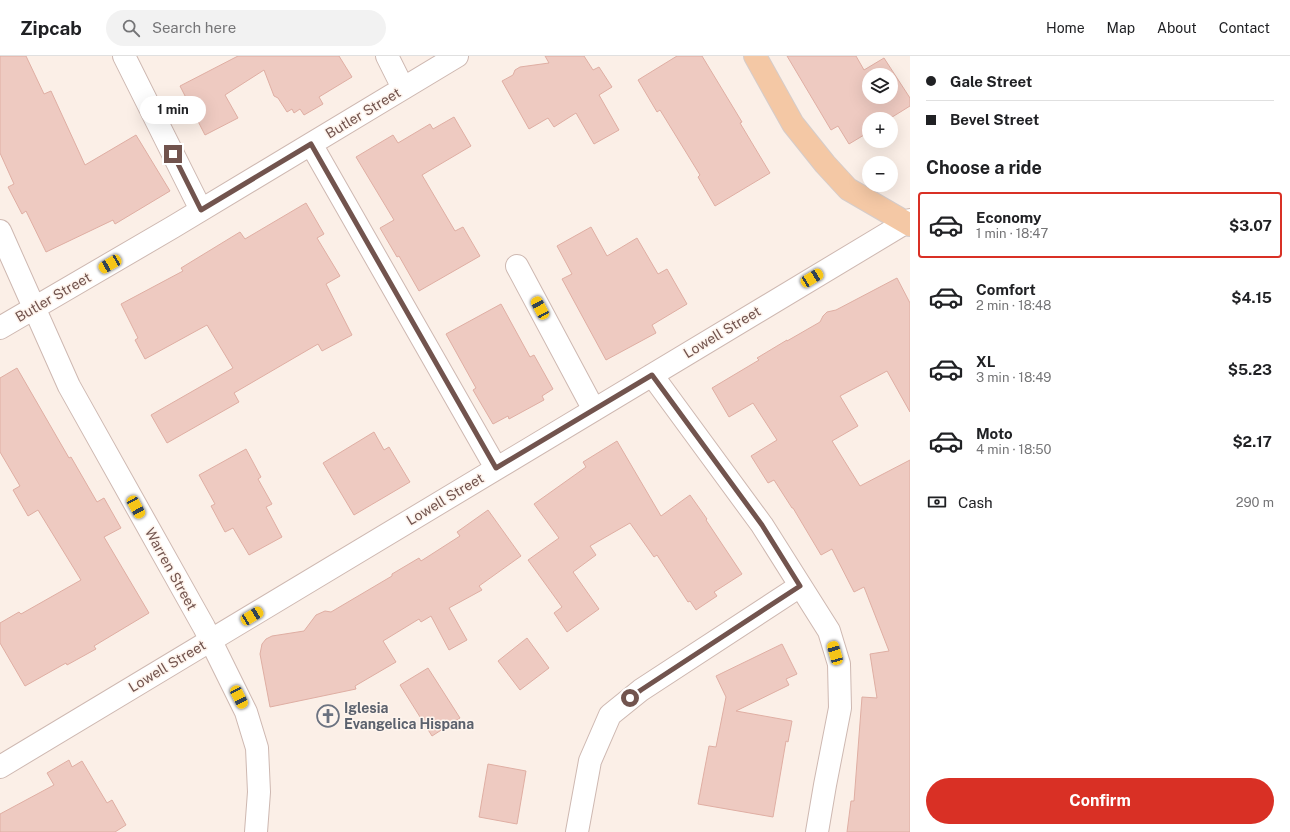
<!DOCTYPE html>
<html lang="en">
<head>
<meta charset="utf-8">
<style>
	:root { --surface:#fff; --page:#f2f2f2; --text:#202124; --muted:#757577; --line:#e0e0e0; --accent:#d93025 }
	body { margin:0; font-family:"Public Sans",sans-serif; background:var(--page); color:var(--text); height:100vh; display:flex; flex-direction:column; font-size:15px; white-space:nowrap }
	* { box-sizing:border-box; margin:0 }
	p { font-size:13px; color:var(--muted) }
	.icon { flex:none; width:22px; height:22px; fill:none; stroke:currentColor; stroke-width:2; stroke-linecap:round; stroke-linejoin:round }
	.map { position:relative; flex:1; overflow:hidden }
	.sheet { display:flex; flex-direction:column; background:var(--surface); width:380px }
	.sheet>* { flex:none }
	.top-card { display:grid; align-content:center; height:88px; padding:0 16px; background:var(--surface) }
	.tools { position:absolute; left:862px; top:12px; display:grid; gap:8px }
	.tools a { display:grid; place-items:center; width:36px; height:36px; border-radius:50%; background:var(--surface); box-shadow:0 4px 16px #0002; font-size:20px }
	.end { position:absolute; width:18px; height:18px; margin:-9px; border:5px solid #72544e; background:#fff; box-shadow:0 0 0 2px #fff }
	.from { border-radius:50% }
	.bubble { position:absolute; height:28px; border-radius:14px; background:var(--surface); box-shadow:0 4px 16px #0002; font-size:13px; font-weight:700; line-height:28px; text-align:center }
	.car { position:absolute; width:12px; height:24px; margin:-12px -6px; border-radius:5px; box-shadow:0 0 3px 1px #0007; background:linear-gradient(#f5c518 24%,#345 0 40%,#f5c518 0 76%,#345 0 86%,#f5c518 0) }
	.top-card b { display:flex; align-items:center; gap:14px; height:38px; font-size:15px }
	.top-card b+b { border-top:1px solid var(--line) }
	.top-card i { width:10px; height:10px; background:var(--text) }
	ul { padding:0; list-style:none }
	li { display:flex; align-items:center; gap:12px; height:66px; margin:0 8px 6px; padding:0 8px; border:2px solid transparent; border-radius:4px }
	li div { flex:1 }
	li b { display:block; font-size:15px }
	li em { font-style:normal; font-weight:700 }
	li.selected { border-color:var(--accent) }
	li>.icon { width:36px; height:36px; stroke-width:1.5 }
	h2 { padding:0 16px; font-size:18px; line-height:48px }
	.pay { display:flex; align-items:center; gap:10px; height:44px; padding:0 16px; font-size:15px }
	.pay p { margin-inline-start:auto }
	.primary-button { display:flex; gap:8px; margin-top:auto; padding:8px 16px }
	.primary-button a { flex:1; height:46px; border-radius:24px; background:var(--accent); color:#fff; font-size:16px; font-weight:700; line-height:46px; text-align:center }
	header { display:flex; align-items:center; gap:24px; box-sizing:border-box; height:56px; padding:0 20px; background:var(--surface); border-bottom:1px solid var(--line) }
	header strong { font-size:19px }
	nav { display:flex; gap:22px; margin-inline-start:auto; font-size:14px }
	.search { width:280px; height:36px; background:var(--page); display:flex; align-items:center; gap:10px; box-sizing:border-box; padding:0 14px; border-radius:22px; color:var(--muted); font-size:15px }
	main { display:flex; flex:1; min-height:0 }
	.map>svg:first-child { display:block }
	.building { fill:#eecac1; stroke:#dfaea3; fill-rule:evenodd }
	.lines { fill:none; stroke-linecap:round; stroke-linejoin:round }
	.minor-casing { stroke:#ceb8b1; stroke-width:24 }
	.major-casing { stroke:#d5ccca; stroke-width:24 }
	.minor { stroke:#fff; stroke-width:22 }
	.major { stroke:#f4c8a5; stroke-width:22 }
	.route { stroke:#72544e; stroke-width:5 }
	.labels { text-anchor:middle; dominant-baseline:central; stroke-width:3; stroke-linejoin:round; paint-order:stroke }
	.street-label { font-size:14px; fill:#72544e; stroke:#fef4ed }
	.worship-label { font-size:14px; font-weight:bold; fill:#5b616d; stroke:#fef4ed; text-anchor:start }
</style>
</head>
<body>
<header>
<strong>Zipcab</strong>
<div class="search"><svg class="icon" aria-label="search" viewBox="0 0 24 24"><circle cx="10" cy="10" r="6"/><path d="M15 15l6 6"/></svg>Search here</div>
<nav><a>Home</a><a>Map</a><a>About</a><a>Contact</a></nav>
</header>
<main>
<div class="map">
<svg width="910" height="776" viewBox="0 0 910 776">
	<rect width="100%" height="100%" fill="#fbefe7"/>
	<!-- building -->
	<path class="building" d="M0 0H26L44 38 51 35 85 109 136 79 170 135 115 168 113 164 46 196 26 155 22 158 8 131 14 128 0 97Z
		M238 0H339L352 21 319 41 323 48 304 59 300 53 294 57 292 53 287 56 278 42 274 40 264 14 225 39 238 62 205 79 180 30Z
		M545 0H584L593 14 599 11 612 31 599 39 619 74 594 88 576 57 554 71 548 62 529 73 502 25 513 19 515 14 520 11 549 7Z
		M677 0H702L742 66 740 67 770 117 715 150 698 121 700 119 660 54 657 56 638 24Z
		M787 0H856L864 14 884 2 910 42V50L889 63H869V76L849 88 838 70 831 74ZM869 19H891V41H869Z
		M454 61 471 90 422 119 455 175 463 171 480 200 419 235 399 200 397 201 380 172 394 164 356 101 393 79 398 87 430 68 433 73Z
		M306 147 324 178 317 182 340 220 326 228 352 279 322 295 318 288 234 337 239 346 167 387 151 359 233 312 207 269 145 303 135 284 138 282 121 248 183 215 181 212 240 176 245 183Z
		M591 171 607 200 637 182 658 218 667 213 687 248 652 269 656 277 606 304 562 223 572 218 557 190Z
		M897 222 910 247V356L887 315 840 340 858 370 832 385 860 430 910 404V776H847L851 745H854L862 641 877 642 870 598 889 595 864 531 854 536 832 493 821 499 793 452H792L774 424 768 427 751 400 777 384 753 347 729 361 712 332 759 304 757 302 787 284V285L820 266 823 260 827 256 836 254Z
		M501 248 530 301 534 299 553 333 542 340 544 344 509 363 508 360 493 368 473 334 476 332 446 278Z
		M17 312 69 402 71 401 97 446 104 442 121 472 104 481 149 557 94 590 96 593 67 609 66 607 25 630 0 587V567L19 556 21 558 81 524 38 454 28 460 13 434 20 430 0 396V322Z
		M374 376 384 394 389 391 410 426 354 459 323 407Z
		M617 385 661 460 690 439 707 463 706 464 742 518 714 536 717 540 696 554 690 545 688 546 657 499 654 501 630 467 590 490 596 499 573 516 599 553 567 576 554 557 562 551 528 504 559 482 534 448 586 411 583 406Z
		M246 393 261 421 258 423 272 448 266 451 282 481 249 499 233 472 225 476 211 450 215 448 199 419Z
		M488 454 521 500 479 530 482 534 449 552 467 584 449 594 431 560 421 566 419 563 383 585 396 606 355 630 356 633 270 651 260 598 262 588 266 583 272 580 304 575 316 559 325 555 331 556 392 520V518L419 502 421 505 460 480 457 476Z
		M527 582 549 612 520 634 498 605Z
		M782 588 797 618 786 623 789 629 736 655 792 665 788 686 786 685 773 761 698 748 709 690 716 691 726 641 716 620Z
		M428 612 460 662 432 680 400 629Z
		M69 704 72 711 82 705 107 747 112 744 126 769 115 776H0V758L54 729 47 717Z
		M488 708 526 715 517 768 479 761Z"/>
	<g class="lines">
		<!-- minor casing -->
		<g class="minor-casing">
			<path id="minor" d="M124 0 201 154
				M387 0 403 32
				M311 88 496 412
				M0 175 69 330 204 571 246 656 257 692 259 736 256 776
				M517 210 594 354
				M0 272 173 171 457 0
				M652 319 762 469 829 575 839 608 840 652 825 729 817 776
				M0 711 910 164
				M577 776 590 705 610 659 641 634 800 530"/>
		</g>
		<!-- major casing -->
		<g class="major-casing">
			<path id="major" d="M755 0 793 68 825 108 848 133 910 169"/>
		</g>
		<!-- minor -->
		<use href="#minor" class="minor"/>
		<!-- major -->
		<use href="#major" class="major"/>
	</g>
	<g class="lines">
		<!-- route -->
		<path class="route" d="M173 98 201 154 311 88 496 412 652 319 762 469 800 530 641 634 630 642"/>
	</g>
	<!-- icons -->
	<defs>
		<g id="church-ring" transform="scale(1.15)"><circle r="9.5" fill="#fef4ed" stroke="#6b7280" stroke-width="1.5"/><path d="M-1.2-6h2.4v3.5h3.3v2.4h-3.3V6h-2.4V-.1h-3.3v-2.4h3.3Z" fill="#6b7280"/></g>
	</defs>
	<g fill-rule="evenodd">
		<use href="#church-ring" x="328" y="660"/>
	</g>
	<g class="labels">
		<!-- street labels -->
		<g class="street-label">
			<text transform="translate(363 57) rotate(-31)">Butler Street</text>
			<text transform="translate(53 241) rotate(-30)">Butler Street</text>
			<text transform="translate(722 276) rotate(-31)">Lowell Street</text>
			<text transform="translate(445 443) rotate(-31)">Lowell Street</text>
			<text transform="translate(171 513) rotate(61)">Warren Street</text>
			<text transform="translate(167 610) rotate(-31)">Lowell Street</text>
		</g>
		<!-- worship labels -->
		<g class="worship-label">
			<text x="344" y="652">Iglesia<tspan x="344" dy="16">Evangelica Hispana</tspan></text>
		</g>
	</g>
</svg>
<div class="tools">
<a><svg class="icon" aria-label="layers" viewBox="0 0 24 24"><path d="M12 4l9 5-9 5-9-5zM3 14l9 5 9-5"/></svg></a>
<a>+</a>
<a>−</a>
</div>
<i class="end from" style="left:630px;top:642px"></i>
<i class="end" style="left:173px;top:98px"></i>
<div class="bubble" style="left:140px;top:40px;width:66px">1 min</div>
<i class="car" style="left:110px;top:208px;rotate:240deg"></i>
<i class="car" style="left:812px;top:222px;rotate:59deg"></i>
<i class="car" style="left:540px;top:252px;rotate:332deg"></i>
<i class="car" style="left:136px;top:451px;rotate:151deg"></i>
<i class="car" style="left:252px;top:560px;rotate:59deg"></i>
<i class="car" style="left:835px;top:597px;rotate:344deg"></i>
<i class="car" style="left:239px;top:641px;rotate:153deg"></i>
</div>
<section class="sheet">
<div class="top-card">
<b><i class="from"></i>Gale Street</b>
<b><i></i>Bevel Street</b>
</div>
<h2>Choose a ride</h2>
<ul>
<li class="selected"><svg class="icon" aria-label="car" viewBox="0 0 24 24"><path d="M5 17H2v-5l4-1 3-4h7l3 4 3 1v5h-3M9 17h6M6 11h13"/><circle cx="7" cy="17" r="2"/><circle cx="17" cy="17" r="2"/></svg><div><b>Economy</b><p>1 min · 18:47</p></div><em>$3.07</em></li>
<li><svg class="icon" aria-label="car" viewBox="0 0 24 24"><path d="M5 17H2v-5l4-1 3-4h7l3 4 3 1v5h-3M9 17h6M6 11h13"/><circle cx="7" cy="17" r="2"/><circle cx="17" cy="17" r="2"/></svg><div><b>Comfort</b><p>2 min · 18:48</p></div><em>$4.15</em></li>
<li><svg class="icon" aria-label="car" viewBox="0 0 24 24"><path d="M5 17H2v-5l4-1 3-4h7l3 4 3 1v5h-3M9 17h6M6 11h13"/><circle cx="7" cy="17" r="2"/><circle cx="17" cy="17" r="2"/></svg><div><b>XL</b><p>3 min · 18:49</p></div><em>$5.23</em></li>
<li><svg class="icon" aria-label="car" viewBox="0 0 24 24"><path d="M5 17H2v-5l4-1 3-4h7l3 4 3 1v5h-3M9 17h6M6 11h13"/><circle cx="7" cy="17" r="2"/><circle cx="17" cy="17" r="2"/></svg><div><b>Moto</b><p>4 min · 18:50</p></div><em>$2.17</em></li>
</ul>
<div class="pay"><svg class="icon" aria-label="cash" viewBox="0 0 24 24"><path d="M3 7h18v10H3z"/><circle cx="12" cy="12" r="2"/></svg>Cash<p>290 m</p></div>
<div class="primary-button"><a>Confirm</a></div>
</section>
</main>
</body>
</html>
